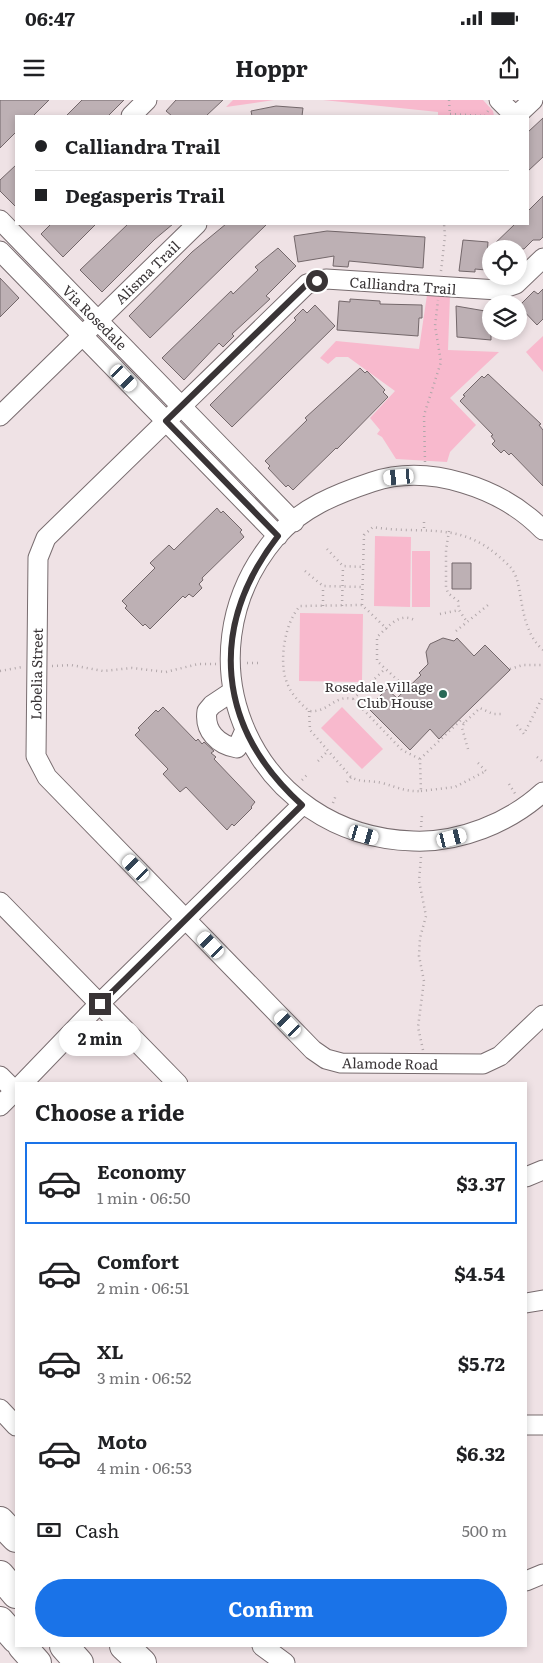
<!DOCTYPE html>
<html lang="en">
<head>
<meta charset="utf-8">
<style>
	:root { --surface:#fff; --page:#f6f6f6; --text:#202124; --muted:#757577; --line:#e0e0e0; --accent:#1a73e8 }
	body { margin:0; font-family:Literata,serif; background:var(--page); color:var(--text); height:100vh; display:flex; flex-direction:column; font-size:19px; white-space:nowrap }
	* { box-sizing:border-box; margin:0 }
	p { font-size:16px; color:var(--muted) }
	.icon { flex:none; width:28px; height:28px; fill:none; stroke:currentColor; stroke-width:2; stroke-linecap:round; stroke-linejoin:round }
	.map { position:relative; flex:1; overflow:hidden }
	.panel { position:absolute; left:15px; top:982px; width:512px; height:565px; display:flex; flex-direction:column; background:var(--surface); border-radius:0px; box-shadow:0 2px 8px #0003 }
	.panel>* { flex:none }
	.banner { position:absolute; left:15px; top:15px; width:514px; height:110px; border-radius:0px; box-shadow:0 2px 8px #0003; display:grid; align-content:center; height:110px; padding:0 20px; background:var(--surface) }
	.buttons { position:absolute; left:482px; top:140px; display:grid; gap:10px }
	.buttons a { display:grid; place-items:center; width:45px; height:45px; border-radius:50%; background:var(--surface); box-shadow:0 2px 8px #0003; font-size:25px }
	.end { position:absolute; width:22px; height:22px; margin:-11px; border:6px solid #393436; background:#fff; box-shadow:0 0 0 2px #fff }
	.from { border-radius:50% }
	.bubble { position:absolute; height:35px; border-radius:18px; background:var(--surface); box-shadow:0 2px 8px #0003; font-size:16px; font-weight:700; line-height:35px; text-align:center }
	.car { position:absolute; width:15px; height:30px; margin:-15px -8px; border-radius:6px; box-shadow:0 0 4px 1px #0007; background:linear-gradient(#fff 24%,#345 0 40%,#fff 0 76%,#345 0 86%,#fff 0) }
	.banner b { display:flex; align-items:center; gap:18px; height:48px; font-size:19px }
	.banner b+b { border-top:1px solid var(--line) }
	.banner i { width:12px; height:12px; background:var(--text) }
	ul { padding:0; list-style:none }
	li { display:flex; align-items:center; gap:15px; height:82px; margin:0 10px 8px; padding:0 10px; border:2px solid transparent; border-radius:0px }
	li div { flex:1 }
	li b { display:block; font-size:19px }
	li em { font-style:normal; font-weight:700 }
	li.on { border-color:var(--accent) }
	li>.icon { width:45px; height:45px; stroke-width:1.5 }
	h2 { padding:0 20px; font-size:22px; line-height:60px }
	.pay { display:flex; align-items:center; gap:12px; height:55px; padding:0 20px; font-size:19px }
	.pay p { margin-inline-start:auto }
	.cta { display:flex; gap:10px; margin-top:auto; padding:10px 20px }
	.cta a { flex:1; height:58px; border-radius:30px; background:var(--accent); color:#fff; font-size:20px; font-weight:700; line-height:58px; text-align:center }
	.status { display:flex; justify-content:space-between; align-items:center; height:35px; padding:0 25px; background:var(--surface); direction:ltr }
	.status svg { height:14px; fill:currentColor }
	header { display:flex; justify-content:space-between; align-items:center; height:65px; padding:0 20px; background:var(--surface); font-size:22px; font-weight:700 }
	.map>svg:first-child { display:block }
	.green { fill:#f8b9cd }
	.building { fill:#bdb0b4; stroke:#73676a }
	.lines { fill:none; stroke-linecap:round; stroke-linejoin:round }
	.minor-casing { stroke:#786c6f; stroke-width:21 }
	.highway-casing { stroke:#786c6f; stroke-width:30 }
	.path { stroke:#b1a7aa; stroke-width:2.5; stroke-dasharray:1 4; stroke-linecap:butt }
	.minor { stroke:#fff; stroke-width:19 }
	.highway { stroke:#fff; stroke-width:28 }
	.route { stroke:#393436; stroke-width:6 }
	.poi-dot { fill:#296957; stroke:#fff; stroke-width:2 }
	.labels { text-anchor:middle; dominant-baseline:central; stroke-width:4; stroke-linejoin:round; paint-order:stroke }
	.street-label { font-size:14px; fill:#393436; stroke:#fff }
	.poi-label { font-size:14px; fill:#393436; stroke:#fff; text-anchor:end }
</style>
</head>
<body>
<div class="status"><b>06:47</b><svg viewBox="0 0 49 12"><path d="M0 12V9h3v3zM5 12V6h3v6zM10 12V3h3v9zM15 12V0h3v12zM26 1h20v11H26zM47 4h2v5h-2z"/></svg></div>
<header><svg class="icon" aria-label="menu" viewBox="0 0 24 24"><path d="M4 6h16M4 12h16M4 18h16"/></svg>Hoppr<svg class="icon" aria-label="share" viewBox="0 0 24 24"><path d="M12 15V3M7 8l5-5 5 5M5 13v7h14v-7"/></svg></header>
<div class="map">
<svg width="543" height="1563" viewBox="0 0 543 1563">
	<rect width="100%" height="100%" fill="#efe2e5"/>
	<!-- green -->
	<path class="green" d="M233 0H274L226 7Z
		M323 0H483L493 11 494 16H438V12Z
		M436 194 450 195 448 250 499 252 450 298 476 325 450 352 447 362 396 359 382 337 377 334 380 330 370 318 395 291 348 257H336L328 264 320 258 336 241 419 249 427 195Z
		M543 236V272L526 252Z
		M375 436 411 437 410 507 374 506Z
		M412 451H430V507H412Z
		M300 513 363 514 362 582 299 581Z
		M342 607 383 649 362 669 321 628Z"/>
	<!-- building -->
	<path class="building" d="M0 0H49L33 16H16V32L0 48Z
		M82 0H124L108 16H66Z
		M176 0H223L206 16H172L166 11Z
		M276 6 303 8 302 16H252L251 11Z
		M543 18V57L528 71V32Z
		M16 65V107L0 91V80Z
		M543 96V137L540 140H533L524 149H489L515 124H528V111Z
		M51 124H96L63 157 41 134Z
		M128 124H173L155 139 102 192 80 170Z
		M226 124H267L150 238 129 216 192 152Z
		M327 131 425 137 423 168 349 161 348 167 333 166 334 156 298 162 294 136Z
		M463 140 488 142 486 170 475 169V172L459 171Z
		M278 148 296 166 266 196 270 199 232 234 234 236 223 247 219 243 184 280 162 258 231 191 233 194 258 170 255 167Z
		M0 178 19 198 0 217Z
		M543 189V219L537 225 519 206 534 191 538 194Z
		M350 199 380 201V204L422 205V218H419L418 236 337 230 339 201 350 202Z
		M315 205 335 226 232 327 210 305 296 220 294 218 303 209 307 213Z
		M456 206 491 212V240L457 237Z
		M360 268 365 273 367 271 385 290 383 292 388 297 337 349 336 348 293 390 288 385 286 387 268 368 270 366 265 361 307 320 305 318Z
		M488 274 541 324 539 325 543 330V386L511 353 509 355 504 350 501 353 492 344 495 341 491 336 493 335 460 301 465 296 463 295 482 276 484 278Z
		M217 408 221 413 223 411 242 430 240 432 244 437 202 478 203 480 199 484 202 488 193 497 189 494 185 498 183 496 150 529 145 524 143 526 125 508 127 506 122 501 155 468 150 463 169 445 174 450Z
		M452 463H471V489H452Z
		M443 538 454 541 457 538 474 556 485 545 510 570 439 639 430 629 410 650 368 608 387 589 397 598 421 575 419 573 428 564 426 552 430 544Z
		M163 607 196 641 198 639 202 644 204 642 214 651 211 653 216 657 214 659 255 702 251 707 252 708 234 726 232 724 227 730 186 687 180 692 163 674 168 669 135 635 140 630 138 628 156 610 158 612Z"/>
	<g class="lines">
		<!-- minor casing -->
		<g class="minor-casing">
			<path id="minor" d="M499 0 515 16
				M131 16 147 0
				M516 16 533 0
				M0 120 294 422
				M0 151 278 436
				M543 158 516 184 498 190 326 179 307 184 46 438 38 458 36 656 47 677 313 950 326 959 341 963 483 964 500 956 543 915
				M0 316 197 124
				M543 430C502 388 429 363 372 382 336 394 301 408 276 437 173 559 255 736 413 741 459 743 509 723 543 692
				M233 591 212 605 207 611C204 631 218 645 237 648L245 630
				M0 802 178 984
				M0 976 16 992
				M22 984 100 903 302 705
				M0 1006 16 990
				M526 1077 543 1070
				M526 1203 543 1200
				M0 1309 16 1326
				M526 1325H543
				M526 1481 543 1474
				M262 1546 285 1563"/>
		</g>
		<!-- highway casing -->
		<g class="highway-casing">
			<path id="highway" d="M0 1421 16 1438
				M0 1475 16 1494
				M0 1521 16 1539
				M22 1546 37 1563
				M64 1546 79 1563
				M124 1546 142 1563"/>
		</g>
		<!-- path -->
		<path class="path" d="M449 0 450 16
			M450 14 485 16 488 11
			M441 171 445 136 444 124
			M425 362 424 315 441 262 435 226 438 200
			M424 428V418
			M449 431 446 450V487L448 493 458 501 459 510 467 522
			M327 449 343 466 363 467
			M305 471 323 486 362 487
			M362 505 364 435 373 427C418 435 457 421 496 454 511 467 515 469 519 488 523 510 525 534 543 550
			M323 506V486
			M342 506 343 466
			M440 514 459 510
			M387 529 362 505 300 506C285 522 279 560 286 580 290 593 299 602 309 611 329 613 334 594 353 599L402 650 420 659
			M456 531 488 505
			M247 563H258
			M52 566 71 565 103 571 132 568 166 572 198 564H216
			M510 569 523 565H543
			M0 571 22 567
			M402 584 377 561V537C389 526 400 511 416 521
			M353 599 385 569
			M309 611 310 630 351 677C361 683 371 680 382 683 397 687 406 692 421 691L420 660
			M517 625 524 634 543 596
			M468 649 462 628 464 623 480 608 493 614H504
			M537 657 543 662
			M420 659 461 620 464 623
			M318 661 328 651
			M478 663 488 673
			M302 680 308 674
			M347 682 351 677
			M509 684 516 695
			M421 691 455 687 486 671
			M333 703 336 695
			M421 727 422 715
			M421 757 419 781 426 816 420 838 419 856 424 881 418 927 423 950"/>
		<!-- minor -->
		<use href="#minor" class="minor"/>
		<!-- highway -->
		<use href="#highway" class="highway"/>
	</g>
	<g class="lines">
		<!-- route -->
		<path class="route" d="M100 904 302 705C217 628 207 528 278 436L166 321 307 184 317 181"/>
	</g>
	<!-- markers -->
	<circle class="poi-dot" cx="443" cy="594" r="5"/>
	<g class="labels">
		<!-- street labels -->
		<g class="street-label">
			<text transform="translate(147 172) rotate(-44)">Alisma Trail</text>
			<text transform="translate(403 185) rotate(4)">Calliandra Trail</text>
			<text transform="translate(95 217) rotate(45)">Via Rosedale</text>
			<text transform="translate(36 574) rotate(-89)">Lobelia Street</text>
			<text transform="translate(390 963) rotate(1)">Alamode Road</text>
		</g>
		<!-- poi labels -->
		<g class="poi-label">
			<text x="433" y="586">Rosedale Village<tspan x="433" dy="16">Club House</tspan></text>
		</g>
	</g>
</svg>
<div class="buttons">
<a><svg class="icon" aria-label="locate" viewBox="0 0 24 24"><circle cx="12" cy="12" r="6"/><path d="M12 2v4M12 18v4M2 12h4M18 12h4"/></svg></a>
<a><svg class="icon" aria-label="layers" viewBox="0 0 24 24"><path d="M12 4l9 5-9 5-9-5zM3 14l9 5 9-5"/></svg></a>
</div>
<i class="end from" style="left:317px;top:181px"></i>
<i class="end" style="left:100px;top:904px"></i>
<div class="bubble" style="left:59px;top:921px;width:82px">2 min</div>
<i class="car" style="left:124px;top:278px;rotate:136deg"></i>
<i class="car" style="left:399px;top:377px;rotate:265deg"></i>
<i class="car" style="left:364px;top:735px;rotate:106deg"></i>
<i class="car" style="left:452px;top:738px;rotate:76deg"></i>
<i class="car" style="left:136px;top:768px;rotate:315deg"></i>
<i class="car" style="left:211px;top:845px;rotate:316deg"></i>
<i class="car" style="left:288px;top:924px;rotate:316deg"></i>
<div class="banner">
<b><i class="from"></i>Calliandra Trail</b>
<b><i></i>Degasperis Trail</b>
</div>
<section class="panel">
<h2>Choose a ride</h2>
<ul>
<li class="on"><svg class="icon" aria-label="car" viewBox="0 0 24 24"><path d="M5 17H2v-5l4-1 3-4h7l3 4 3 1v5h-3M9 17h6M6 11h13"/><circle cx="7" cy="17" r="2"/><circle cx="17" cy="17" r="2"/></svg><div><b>Economy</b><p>1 min · 06:50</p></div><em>$3.37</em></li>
<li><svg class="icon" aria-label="car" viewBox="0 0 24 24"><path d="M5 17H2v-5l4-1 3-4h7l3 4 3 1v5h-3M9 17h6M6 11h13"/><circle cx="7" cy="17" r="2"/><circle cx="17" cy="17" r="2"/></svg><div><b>Comfort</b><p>2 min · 06:51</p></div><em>$4.54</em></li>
<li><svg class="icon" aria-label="car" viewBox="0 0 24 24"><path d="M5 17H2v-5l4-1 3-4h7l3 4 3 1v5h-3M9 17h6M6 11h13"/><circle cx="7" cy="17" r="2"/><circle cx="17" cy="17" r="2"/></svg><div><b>XL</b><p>3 min · 06:52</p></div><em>$5.72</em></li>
<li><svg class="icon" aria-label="car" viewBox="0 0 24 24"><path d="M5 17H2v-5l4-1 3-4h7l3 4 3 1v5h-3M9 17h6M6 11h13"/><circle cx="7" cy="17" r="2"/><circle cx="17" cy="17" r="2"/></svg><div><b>Moto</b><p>4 min · 06:53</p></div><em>$6.32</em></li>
</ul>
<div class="pay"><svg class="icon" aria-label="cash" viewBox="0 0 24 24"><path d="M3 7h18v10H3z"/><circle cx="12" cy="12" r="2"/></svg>Cash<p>500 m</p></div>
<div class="cta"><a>Confirm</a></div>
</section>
</div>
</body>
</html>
